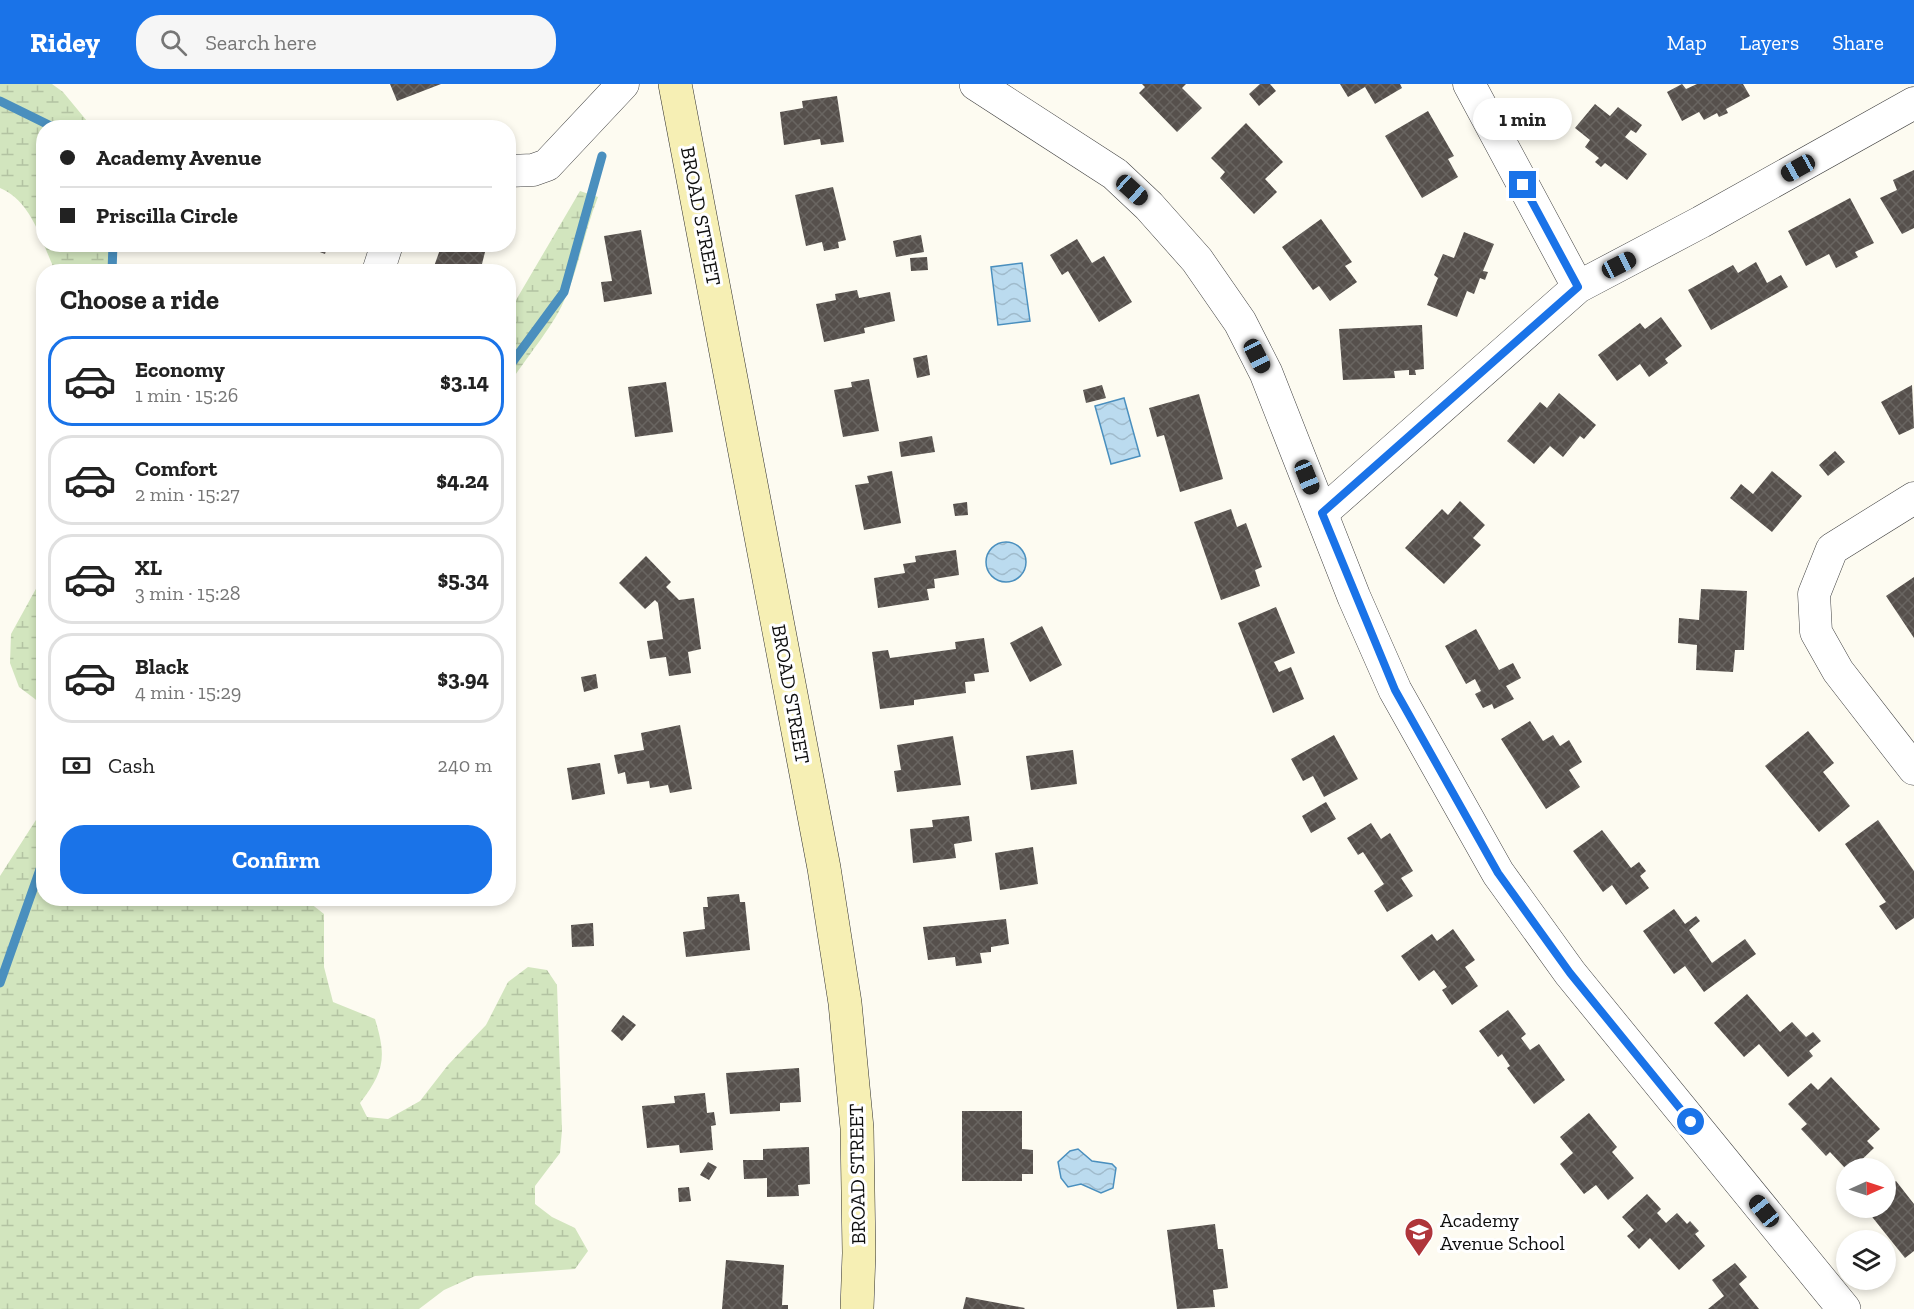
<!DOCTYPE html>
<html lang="en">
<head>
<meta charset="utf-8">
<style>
	:root { --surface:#fff; --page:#f6f6f6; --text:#222; --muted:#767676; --line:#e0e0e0; --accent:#1a73e8 }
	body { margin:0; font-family:"Zilla Slab",serif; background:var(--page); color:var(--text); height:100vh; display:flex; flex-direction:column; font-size:22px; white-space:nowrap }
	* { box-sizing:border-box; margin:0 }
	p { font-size:20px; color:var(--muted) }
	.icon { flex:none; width:33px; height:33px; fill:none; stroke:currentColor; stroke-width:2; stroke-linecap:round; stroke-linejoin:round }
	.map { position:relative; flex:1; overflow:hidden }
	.panel { position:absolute; left:36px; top:180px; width:480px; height:642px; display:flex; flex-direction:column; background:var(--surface); border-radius:24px; box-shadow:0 3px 9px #0003 }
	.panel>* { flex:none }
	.top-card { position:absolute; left:36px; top:36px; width:480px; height:132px; border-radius:24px; box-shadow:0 3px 9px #0003; display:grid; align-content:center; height:132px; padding:0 24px; background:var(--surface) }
	.needle { width:39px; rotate:87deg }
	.buttons { position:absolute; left:1836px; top:1074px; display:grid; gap:12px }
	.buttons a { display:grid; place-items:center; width:60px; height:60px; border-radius:50%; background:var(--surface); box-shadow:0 3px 9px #0003; font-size:30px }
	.end { position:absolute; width:27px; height:27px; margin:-14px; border:8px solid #1a73e8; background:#fff; box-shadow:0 0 0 3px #fff }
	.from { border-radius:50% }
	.bubble { position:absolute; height:42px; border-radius:21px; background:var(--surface); box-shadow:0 3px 9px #0003; font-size:20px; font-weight:700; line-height:42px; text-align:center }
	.car { position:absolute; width:18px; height:36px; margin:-18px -9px; border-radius:8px; box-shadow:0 0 4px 2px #0007; background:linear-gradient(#222 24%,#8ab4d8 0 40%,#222 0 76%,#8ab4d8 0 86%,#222 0) }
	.top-card b { display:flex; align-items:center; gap:21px; height:57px; font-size:22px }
	.top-card b+b { border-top:2px solid var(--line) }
	.top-card i { width:15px; height:15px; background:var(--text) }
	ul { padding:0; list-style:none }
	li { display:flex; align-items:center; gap:18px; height:90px; margin:0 12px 9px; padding:0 12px; border:3px solid var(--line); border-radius:24px }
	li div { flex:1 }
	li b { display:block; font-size:22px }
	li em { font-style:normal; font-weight:700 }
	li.current { border-color:var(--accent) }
	li>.icon { width:54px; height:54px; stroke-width:1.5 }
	h2 { padding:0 24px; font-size:27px; line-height:72px }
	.pay { display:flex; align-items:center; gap:15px; height:66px; padding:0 24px; font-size:22px }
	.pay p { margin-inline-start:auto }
	.button { display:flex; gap:12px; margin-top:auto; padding:12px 24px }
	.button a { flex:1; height:69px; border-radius:24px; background:var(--accent); color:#fff; font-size:24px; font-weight:700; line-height:69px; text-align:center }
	header { display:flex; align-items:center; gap:36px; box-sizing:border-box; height:84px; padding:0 30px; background:var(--accent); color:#fff }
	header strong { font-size:28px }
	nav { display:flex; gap:33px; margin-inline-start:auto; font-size:21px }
	.search { width:420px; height:54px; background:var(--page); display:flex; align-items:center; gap:15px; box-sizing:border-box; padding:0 21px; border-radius:24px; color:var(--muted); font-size:22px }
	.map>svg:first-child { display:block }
	.wetland { fill:url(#wetland-marsh) }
	.water { fill:url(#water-waves); stroke:#4a8fbe; stroke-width:1.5 }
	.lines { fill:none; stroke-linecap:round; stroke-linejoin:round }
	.stream { stroke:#4a8fbe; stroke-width:9 }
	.building { fill:url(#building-cross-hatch) }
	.minor-casing { stroke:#414141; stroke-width:33 }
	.tertiary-casing { stroke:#414141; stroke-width:34 }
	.secondary-casing { stroke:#303030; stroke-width:34 }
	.minor { stroke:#fff; stroke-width:32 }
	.tertiary { stroke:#fff; stroke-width:33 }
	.secondary { stroke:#f6efb4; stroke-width:33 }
	.route { stroke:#1a73e8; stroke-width:8 }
	.labels { text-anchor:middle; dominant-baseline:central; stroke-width:6; stroke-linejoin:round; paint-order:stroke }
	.street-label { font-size:20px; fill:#0e0e0e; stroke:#fff }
	.poi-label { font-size:20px; fill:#0e0e0e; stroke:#fff; text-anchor:start }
</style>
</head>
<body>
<header>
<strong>Ridey</strong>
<div class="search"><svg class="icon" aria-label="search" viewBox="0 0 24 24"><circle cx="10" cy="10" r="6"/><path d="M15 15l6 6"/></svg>Search here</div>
<nav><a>Map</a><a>Layers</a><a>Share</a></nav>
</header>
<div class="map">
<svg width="1914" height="1225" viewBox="0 0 1914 1225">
	<defs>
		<pattern id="wetland-marsh" width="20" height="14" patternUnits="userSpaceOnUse" patternTransform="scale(1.5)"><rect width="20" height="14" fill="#d2e5be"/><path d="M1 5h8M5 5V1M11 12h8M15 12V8" fill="none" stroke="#b3c3a2"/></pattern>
		<pattern id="water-waves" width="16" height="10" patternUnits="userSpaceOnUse" patternTransform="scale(1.5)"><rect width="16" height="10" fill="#bbdbef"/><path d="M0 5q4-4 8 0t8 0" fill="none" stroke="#a0bbcc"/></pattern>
		<pattern id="building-cross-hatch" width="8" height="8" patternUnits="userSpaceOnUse" patternTransform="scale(1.5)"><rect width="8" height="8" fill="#56504c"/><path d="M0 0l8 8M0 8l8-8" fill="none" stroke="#696561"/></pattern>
	</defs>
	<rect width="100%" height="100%" fill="#fdfbf1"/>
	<!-- wetland -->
	<path class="wetland" d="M0 0H52L63 8 87 37 89 43 44 44 43 159C34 136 23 114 0 104Z
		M580 107 598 113C584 148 579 185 563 219 552 244 524 276 509 301V228Z
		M44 161H112L115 187H55Z
		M43 492V621L19 603 10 579 11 550Z
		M43 725 44 814 305 815 324 830V883L333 918 375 935C387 974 384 988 360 1019L367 1033 388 1035 420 1017 448 981 486 941 508 898 528 883 547 886 557 901 562 1046 560 1069 535 1102V1120L552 1133 575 1144 588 1167 575 1185 475 1192 444 1206 419 1225H0V792Z"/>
	<!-- water -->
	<path class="water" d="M1022 179 1030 237 998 241 991 183Z
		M1124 314 1140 372 1111 380 1095 322Z
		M986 478a20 20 0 1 1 40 0a20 20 0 1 1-40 0Z
		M1078 1065 1092 1077 1112 1080 1116 1084 1113 1104 1101 1109 1081 1100 1068 1103 1061 1094 1058 1078 1070 1067Z"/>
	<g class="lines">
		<!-- stream -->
		<path class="stream" d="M0 17 55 44
			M112 188 113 160
			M508 284 564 208 602 72
			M0 899 44 774"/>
	</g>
	<!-- building -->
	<path class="building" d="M390 0H441L397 17Z
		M1142 0H1186L1182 4 1202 24 1177 48 1139 9 1145 3Z
		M1260 0H1270L1276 7 1259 22 1249 10Z
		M1340 0H1400L1402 4 1375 20 1365 3 1348 13Z
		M1682 0 1686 5 1697 0H1743L1750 12 1726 25 1728 29 1719 33 1717 29 1704 36 1699 28 1682 37 1667 8Z
		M837 12 844 58 821 61 820 55 784 61 780 28 803 24 802 17Z
		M1595 20 1610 32 1618 23 1642 41 1636 49 1631 46 1625 53 1647 70 1627 96 1605 79 1601 83 1595 78 1599 74 1585 63 1590 56 1575 44Z
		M1428 27 1454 72 1448 75 1458 93 1422 114 1385 52Z
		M1246 39 1283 78 1265 95 1277 108 1254 130 1220 94 1225 88 1211 74Z
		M1914 86V144L1902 150 1880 114 1897 106 1893 96Z
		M833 103 846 156 838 158 839 164 824 167 822 158 806 162 795 111Z
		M1850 114 1874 159 1855 168 1858 173 1836 184 1829 170 1806 182 1788 147Z
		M1321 135 1352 178 1345 182 1357 198 1330 217 1319 202 1313 206 1282 163Z
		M641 146 652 210 604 218 601 198 612 197 604 152Z
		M1464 148 1494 160 1483 187 1488 188 1485 196 1480 194 1474 210 1467 207 1457 233 1427 221 1438 194 1434 191 1443 170 1454 174Z
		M921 151 924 168 896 173 893 157Z
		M1077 155 1092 179 1104 172 1132 218 1099 238 1068 187 1062 191 1050 171Z
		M299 160H328L325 170Z
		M442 160H487L480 188H432Z
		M927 173 928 186 911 187 910 174Z
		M1756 178 1767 199 1781 191 1788 203 1711 246 1688 206 1733 181 1738 189Z
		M857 206 859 214 890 208 895 237 864 244 865 249 824 258 816 220 836 216 835 210Z
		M1661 233 1682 262 1665 275 1668 279 1649 293 1640 280 1617 297 1598 271 1640 239 1645 245Z
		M1422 241 1424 285 1415 286 1416 291H1409V286L1394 287 1395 294 1343 296 1339 245Z
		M927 271 930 291 917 294 913 274Z
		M869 295 879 347 843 353 834 306 852 303 851 298Z
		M666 298 673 348 635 353 628 303Z
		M1102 301 1106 314 1086 319 1083 306Z
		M1912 301 1914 344 1899 351 1881 318Z
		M1559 309 1596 341 1584 355 1580 352 1563 373 1550 362 1534 380 1507 357 1540 318 1547 324Z
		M1199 310 1223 395 1180 408 1164 351 1157 353 1149 324Z
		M932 352 935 368 901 373 899 358Z
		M1835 367 1845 378 1828 392 1819 381Z
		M892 387 901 439 864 446 855 401 869 399 867 392Z
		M1772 387 1802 412 1772 448 1730 414 1741 400 1753 410Z
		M1460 417 1485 441 1473 454 1481 461 1444 500 1405 464 1442 425 1448 431Z
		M967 418 968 431 955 432 953 420Z
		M1231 425 1237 443 1246 439 1262 483 1255 486 1260 502 1221 516 1194 438Z
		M956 466 959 491 934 495 935 504 927 505 929 516 878 524 874 494 905 489 903 480 916 478 915 472Z
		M646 472 671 498 666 503 679 516 694 514 701 565 688 568 691 589 669 592 666 573 650 575 647 557 663 555 658 519 655 516 645 525 619 499Z
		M1914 493V554L1886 512Z
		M1701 505 1747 507 1744 566H1735L1733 588 1696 586 1697 561 1678 559 1679 534 1699 536Z
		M1276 523 1295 569 1274 578 1279 588 1291 583 1304 615 1273 629 1238 539Z
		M1042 542 1062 581 1030 598 1010 559Z
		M1476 545 1499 586 1513 579 1521 594 1506 602 1514 615 1494 625 1492 620 1483 624 1475 610 1481 607 1475 595 1466 600 1445 562Z
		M984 554 989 588 974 590 975 597 965 598 966 609 914 616V621L880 625 872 568 888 566 890 574 956 565 955 558Z
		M596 590 598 604 584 608 581 593Z
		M1530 637 1543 657 1553 651 1560 662 1569 656 1582 678 1569 686 1580 703 1546 725 1501 655Z
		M680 641 692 705 670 709 668 701 650 704 649 697 627 700 625 688 618 690 614 671 644 666 641 649Z
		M1808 647 1834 679 1823 688 1850 722 1819 748 1765 682Z
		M1334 651 1358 695 1324 713 1313 692 1303 697 1291 675Z
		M953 652 961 701 897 708 894 687 901 686 897 661Z
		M1073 666 1077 700 1031 706 1026 672Z
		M600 679 605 710 572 716 567 684Z
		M1326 718 1336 735 1311 749 1302 732Z
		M969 732 972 757 954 760 956 774 913 779 910 745 933 743 932 736Z
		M1878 736 1914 787V834L1896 846 1879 822 1886 818 1845 760Z
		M1371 739 1381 755 1390 749 1413 787 1401 794 1413 812 1387 828 1374 807 1384 800 1363 768 1358 771 1347 754Z
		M1602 746 1631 784 1639 778 1646 787 1640 792 1649 804 1626 821 1612 801 1603 808 1573 767Z
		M1033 763 1038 800 1000 806 995 769Z
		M739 810 740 818H745L750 866 686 873 683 848 705 845 703 823H708L707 813Z
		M1674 825 1685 840 1696 832 1700 837 1689 846 1712 879 1745 855 1756 870 1704 908 1685 882 1674 890 1643 847Z
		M1006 835 1009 860 991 863V868L980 869 982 879 956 882 955 873 928 876 923 843Z
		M593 839 594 862 572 863 571 841Z
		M1453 845 1475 876 1465 883 1478 902 1452 921 1442 906 1447 903 1434 886 1419 897 1401 872 1432 850 1437 857Z
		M1747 910 1780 948 1792 938 1806 953 1813 948 1821 957 1809 967 1813 972 1788 993 1759 960 1744 973 1714 939Z
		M1508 926 1526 950 1521 954 1530 966 1539 960 1565 996 1534 1020 1507 984 1510 982 1502 970 1498 973 1479 947Z
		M623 931 636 941 622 957 611 947Z
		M799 984 801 1018 780 1019V1027L730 1030 726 989Z
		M1831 993 1880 1045 1867 1057 1874 1064 1853 1084H1845L1830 1068 1826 1072 1801 1045 1807 1040 1788 1020 1811 999 1818 1006Z
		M705 1009 707 1029 714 1028 716 1041 711 1042 713 1066 680 1069 679 1061 647 1064 642 1022 675 1019 674 1012Z
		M962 1027H1022V1065L1033 1066V1090H1022V1097H962Z
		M1589 1029 1617 1063 1612 1068 1634 1094 1608 1116 1596 1101 1584 1110 1560 1080 1573 1069 1560 1053Z
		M809 1063 810 1100 798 1101 799 1112 767 1113V1094L744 1095 743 1076H763V1065Z
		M708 1078 717 1083 709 1096 700 1091Z
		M1896 1097 1914 1120V1167L1905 1174 1865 1124H1886V1105Z
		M689 1103 691 1117 679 1118 678 1104Z
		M1647 1110 1661 1125 1657 1129 1666 1139 1677 1129 1687 1140 1690 1137 1699 1147 1695 1150 1705 1162 1679 1186 1650 1154 1639 1165 1627 1152 1634 1146 1622 1133Z
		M1215 1140 1218 1165H1223L1228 1204 1213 1206 1215 1223 1177 1225 1167 1146Z
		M726 1176 784 1181 782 1221H788V1225H722Z
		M1735 1179 1747 1193 1739 1200 1759 1225H1708L1724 1212 1712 1196Z
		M966 1213 1025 1224 1024 1225H963Z"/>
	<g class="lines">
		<!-- minor casing -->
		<g class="minor-casing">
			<path id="minor" d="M1469 0 1578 203
				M508 87 533 86 547 81 623 0
				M378 188 387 160
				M1914 414 1832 465 1814 510 1816 548 1838 587 1914 685
				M1322 429 1578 203 1701 138 1914 19"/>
		</g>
		<!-- tertiary casing -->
		<g class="tertiary-casing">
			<path id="tertiary" d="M976 0 1115 90 1149 122 1197 176 1240 238 1266 289 1354 513 1395 606 1498 789 1570 889 1844 1225"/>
		</g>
		<!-- secondary casing -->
		<g class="secondary-casing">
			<path id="secondary" d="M675 0 824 784 845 919 857 1044 859 1169 857 1225"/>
		</g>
		<!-- minor -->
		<use href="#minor" class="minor"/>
		<!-- tertiary -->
		<use href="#tertiary" class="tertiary"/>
		<!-- secondary -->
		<use href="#secondary" class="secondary"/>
	</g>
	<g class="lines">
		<!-- route -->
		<path class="route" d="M1523 101 1578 203 1322 429 1395 606 1498 789 1570 889 1691 1038"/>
	</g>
	<!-- icons -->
	<defs>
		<g id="school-pin" transform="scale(1.5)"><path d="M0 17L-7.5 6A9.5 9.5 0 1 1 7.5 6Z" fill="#af353a" stroke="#fff"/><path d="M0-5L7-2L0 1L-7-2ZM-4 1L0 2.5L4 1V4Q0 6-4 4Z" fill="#fff"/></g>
	</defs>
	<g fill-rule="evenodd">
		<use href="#school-pin" x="1419" y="1148"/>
	</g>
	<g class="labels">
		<!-- street labels -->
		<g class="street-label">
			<text transform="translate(701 132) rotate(79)">BROAD STREET</text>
			<text transform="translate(791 610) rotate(80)">BROAD STREET</text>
			<text transform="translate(857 1090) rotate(-91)">BROAD STREET</text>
		</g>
		<!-- poi labels -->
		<g class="poi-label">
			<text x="1440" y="1136">Academy<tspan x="1440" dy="23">Avenue School</tspan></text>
		</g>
	</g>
</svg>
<div class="buttons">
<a><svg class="needle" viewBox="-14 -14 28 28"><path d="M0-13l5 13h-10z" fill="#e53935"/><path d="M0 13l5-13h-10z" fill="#767676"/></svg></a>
<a><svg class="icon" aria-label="layers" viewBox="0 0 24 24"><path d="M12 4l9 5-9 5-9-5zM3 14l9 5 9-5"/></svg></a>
</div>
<i class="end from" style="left:1691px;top:1038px"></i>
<i class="end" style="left:1523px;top:101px"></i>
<div class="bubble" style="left:1473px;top:14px;width:99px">1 min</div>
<i class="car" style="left:1798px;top:84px;rotate:241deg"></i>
<i class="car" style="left:1132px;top:106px;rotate:132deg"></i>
<i class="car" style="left:1619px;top:181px;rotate:63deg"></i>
<i class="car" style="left:1257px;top:272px;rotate:153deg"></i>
<i class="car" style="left:1307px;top:393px;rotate:158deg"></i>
<i class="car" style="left:1764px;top:1127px;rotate:321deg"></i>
<div class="top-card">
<b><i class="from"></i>Academy Avenue</b>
<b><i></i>Priscilla Circle</b>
</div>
<section class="panel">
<h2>Choose a ride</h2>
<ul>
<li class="current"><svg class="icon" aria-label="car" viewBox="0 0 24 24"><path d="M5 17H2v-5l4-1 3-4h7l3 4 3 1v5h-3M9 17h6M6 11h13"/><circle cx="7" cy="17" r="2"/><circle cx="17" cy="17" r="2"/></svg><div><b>Economy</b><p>1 min · 15:26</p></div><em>$3.14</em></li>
<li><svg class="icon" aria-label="car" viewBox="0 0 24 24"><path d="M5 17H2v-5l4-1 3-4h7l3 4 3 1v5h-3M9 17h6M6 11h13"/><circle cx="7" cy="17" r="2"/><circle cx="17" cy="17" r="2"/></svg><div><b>Comfort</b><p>2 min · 15:27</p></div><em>$4.24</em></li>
<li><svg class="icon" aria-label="car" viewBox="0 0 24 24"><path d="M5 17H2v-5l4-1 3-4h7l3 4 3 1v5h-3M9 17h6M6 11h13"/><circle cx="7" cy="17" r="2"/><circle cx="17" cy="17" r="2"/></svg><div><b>XL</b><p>3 min · 15:28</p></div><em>$5.34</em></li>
<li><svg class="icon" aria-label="car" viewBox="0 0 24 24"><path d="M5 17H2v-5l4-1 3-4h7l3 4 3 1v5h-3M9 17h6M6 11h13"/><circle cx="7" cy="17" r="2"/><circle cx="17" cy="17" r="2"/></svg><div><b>Black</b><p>4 min · 15:29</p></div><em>$3.94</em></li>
</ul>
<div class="pay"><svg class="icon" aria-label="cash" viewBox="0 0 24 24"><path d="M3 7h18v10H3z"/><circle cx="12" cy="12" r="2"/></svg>Cash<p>240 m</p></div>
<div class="button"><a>Confirm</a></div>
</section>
</div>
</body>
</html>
